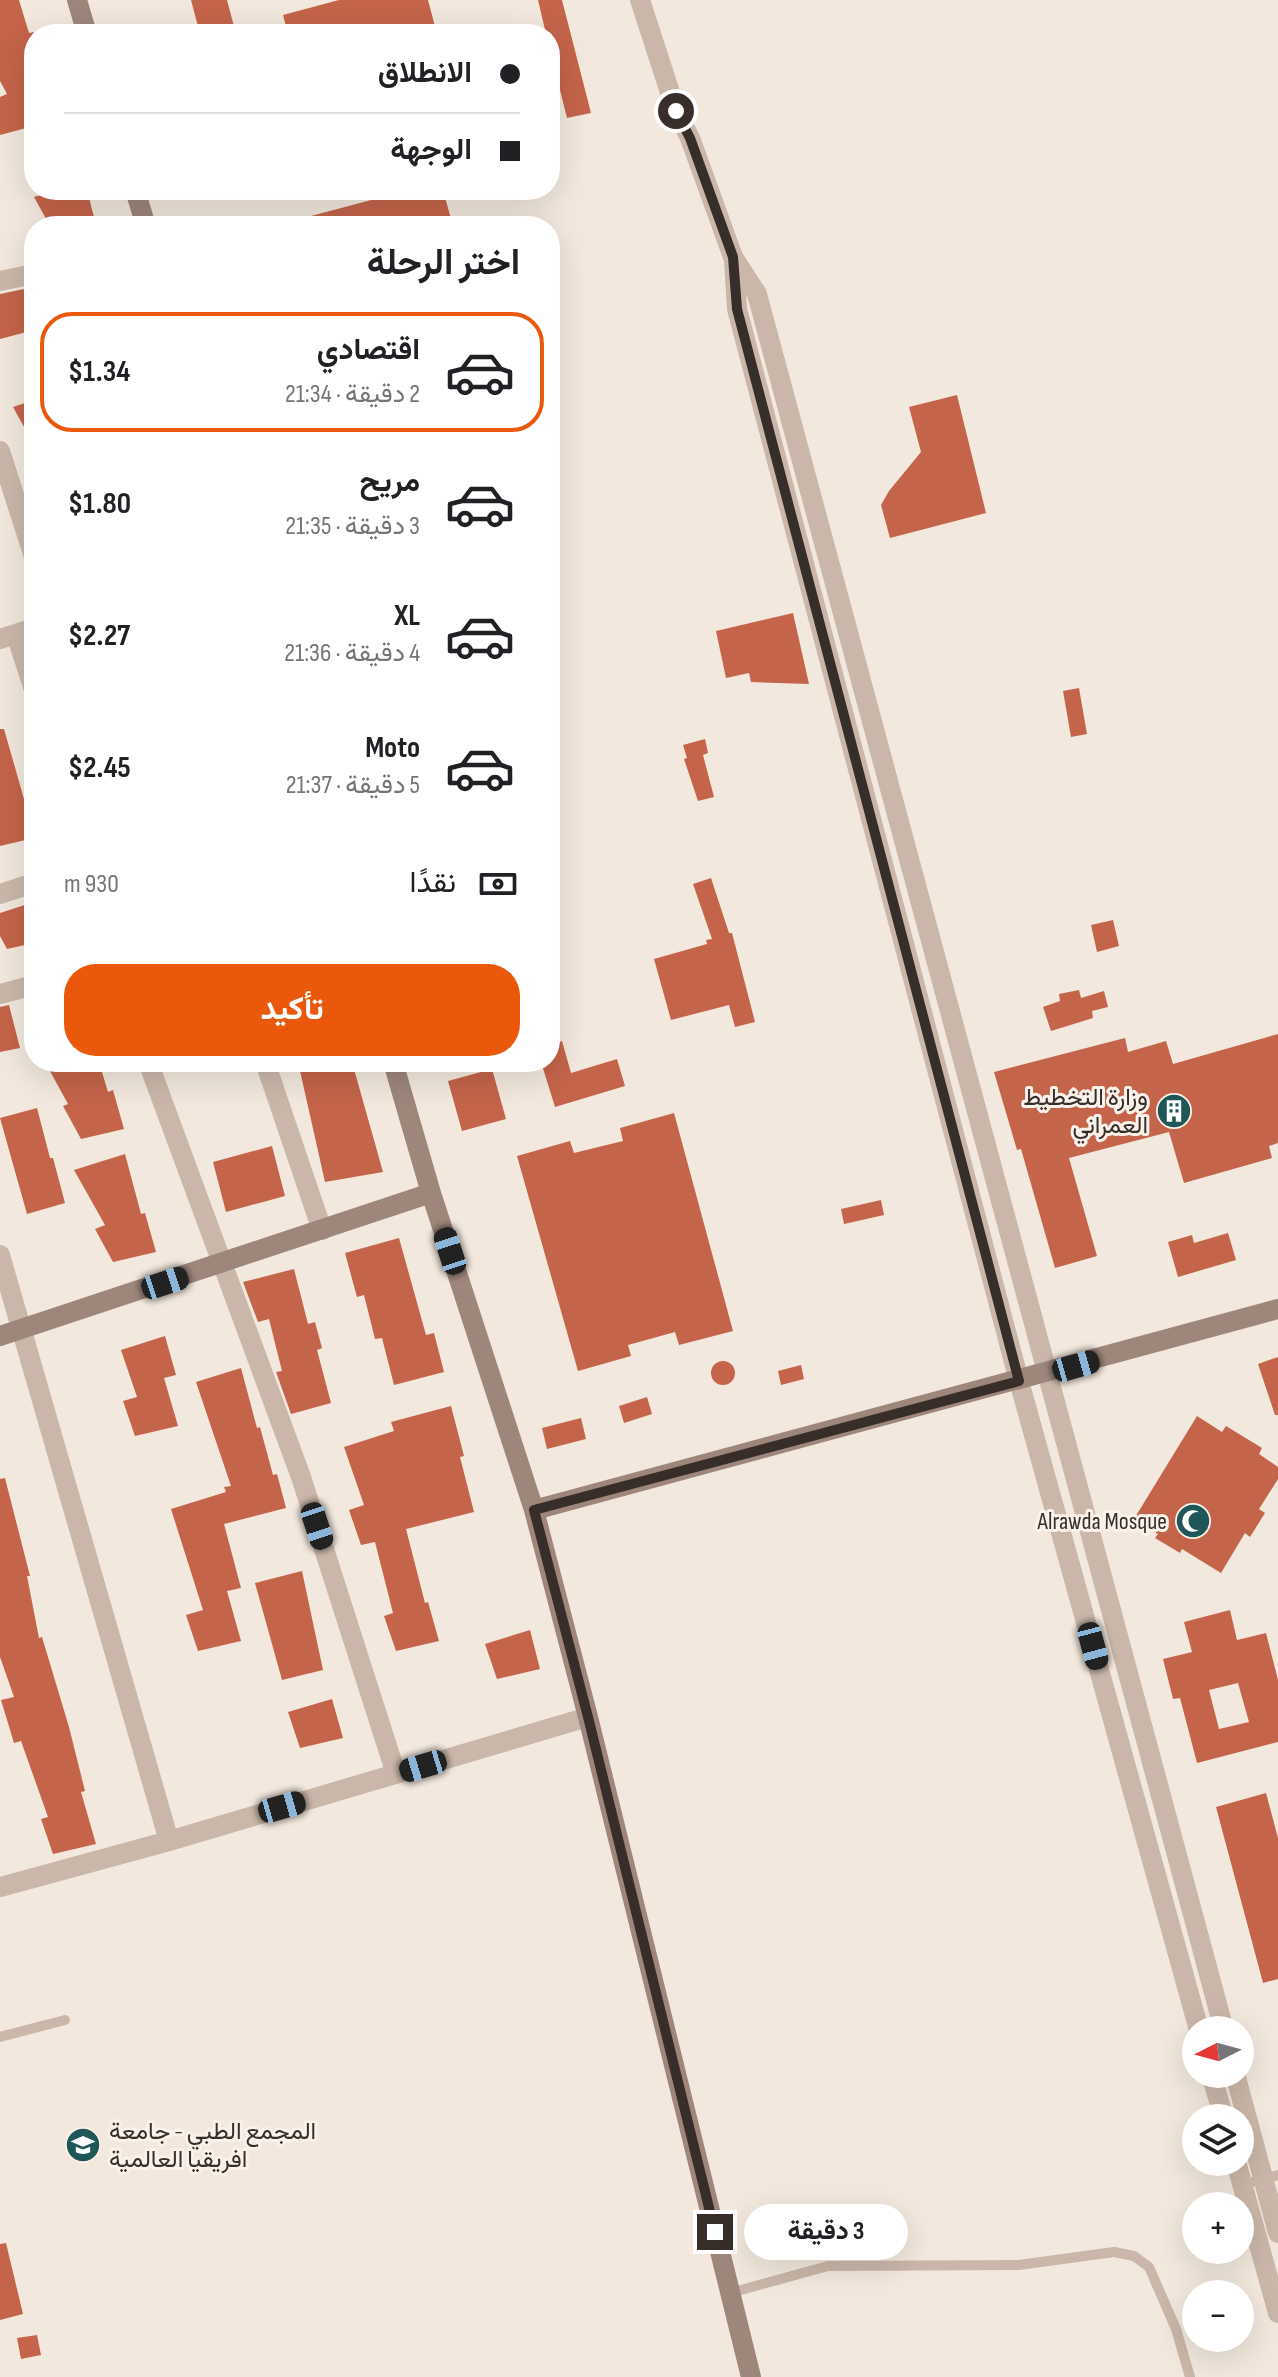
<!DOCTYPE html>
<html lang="ar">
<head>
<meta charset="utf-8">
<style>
	:root { --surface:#fff; --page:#f6f6f6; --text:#202124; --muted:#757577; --line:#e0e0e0; --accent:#ea580c }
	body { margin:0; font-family:"Sofia Sans Condensed",Vazirmatn,sans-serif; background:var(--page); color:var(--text); direction:rtl; height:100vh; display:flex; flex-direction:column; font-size:30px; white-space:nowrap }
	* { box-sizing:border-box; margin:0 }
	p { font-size:26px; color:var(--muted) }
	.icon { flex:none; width:44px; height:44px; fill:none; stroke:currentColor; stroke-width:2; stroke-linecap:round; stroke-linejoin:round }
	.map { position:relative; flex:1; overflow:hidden; direction:ltr }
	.drawer { position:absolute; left:24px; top:216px; width:536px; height:856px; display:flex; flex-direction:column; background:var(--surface); border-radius:32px; box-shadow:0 8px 32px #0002; direction:rtl }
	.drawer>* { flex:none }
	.guide { position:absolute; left:24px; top:24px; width:536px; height:176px; border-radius:32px; box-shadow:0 8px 32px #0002; direction:rtl; display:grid; align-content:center; height:176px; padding:0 40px; background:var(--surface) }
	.needle { width:52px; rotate:264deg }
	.buttons { position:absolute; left:1182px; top:2016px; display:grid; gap:16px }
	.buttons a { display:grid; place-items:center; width:72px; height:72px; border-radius:50%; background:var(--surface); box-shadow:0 8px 32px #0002; font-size:40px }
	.end { position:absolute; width:36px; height:36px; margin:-18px; border:10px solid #372d29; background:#fff; box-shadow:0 0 0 4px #fff }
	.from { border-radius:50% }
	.bubble { position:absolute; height:56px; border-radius:28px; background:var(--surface); box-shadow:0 8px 32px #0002; font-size:26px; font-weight:700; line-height:56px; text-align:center; direction:rtl }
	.car { position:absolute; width:24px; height:48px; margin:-24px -12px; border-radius:10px; box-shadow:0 0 6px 2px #0007; background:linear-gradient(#222 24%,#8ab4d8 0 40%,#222 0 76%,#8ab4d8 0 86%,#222 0) }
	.guide b { display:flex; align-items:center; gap:28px; height:76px; font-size:30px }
	.guide b+b { border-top:2px solid var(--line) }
	.guide i { width:20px; height:20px; background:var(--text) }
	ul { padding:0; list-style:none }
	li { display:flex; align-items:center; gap:24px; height:120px; margin:0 16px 12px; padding:0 24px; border:4px solid transparent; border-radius:32px }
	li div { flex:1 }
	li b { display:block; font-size:30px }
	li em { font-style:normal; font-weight:700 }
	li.on { border-color:var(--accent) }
	li>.icon { width:72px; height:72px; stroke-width:1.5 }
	h2 { padding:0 40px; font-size:36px; line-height:96px }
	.pay { display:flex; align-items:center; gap:20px; height:88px; padding:0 40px; font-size:30px }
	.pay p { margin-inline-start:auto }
	.action { display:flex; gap:16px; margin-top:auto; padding:16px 40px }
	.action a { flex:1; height:92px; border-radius:32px; background:var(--accent); color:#fff; font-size:32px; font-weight:700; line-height:92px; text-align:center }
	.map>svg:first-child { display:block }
	.building { fill:#c4644a; fill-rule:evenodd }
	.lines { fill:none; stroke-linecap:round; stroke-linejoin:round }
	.lane { stroke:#cab7a9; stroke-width:10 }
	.street { stroke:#cab7a9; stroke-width:20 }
	.secondary { stroke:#9e867b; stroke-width:20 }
	.route { stroke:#372d29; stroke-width:10 }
	.labels { text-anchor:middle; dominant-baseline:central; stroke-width:6; stroke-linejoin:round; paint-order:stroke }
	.poi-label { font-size:24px; fill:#372d29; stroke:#faf2ea; text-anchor:end }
</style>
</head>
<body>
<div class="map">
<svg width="1278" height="2377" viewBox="0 0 1278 2377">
	<rect width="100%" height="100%" fill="#f2e8dd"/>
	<!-- building -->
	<path class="building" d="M0 0H19L29 33 34 32V126L0 135V97L7 94 0 81Z
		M191 0H227L236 34H200Z
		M339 0H428L437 34H288L283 15Z
		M538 0H562L591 113 567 118 550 50V34H546Z
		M57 190H87L95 221 72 226H50L34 197Z
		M409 190H443L453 226H293L292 221Z
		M34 287V330L0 339V294Z
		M957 395 986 513 890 538 881 505 889 491 921 452 909 407Z
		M34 400V445L13 407Z
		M793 613 809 684 751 682 749 673 726 678 716 631Z
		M1079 688 1087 734 1071 737 1063 691Z
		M0 729H4L24 799 27 798 34 823V838L0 846Z
		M705 739 708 753 703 755 714 797 698 801 684 759 687 758 683 745Z
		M711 878 729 933H732L755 1022 735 1027 729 1005 671 1020 654 959 707 944 706 940 712 939 693 884Z
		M34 902V943L7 949 0 936V913Z
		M1113 920 1119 946 1097 952 1091 925Z
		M1079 990 1081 998 1104 991 1108 1007 1092 1011 1093 1018 1051 1031 1043 1007 1060 1001 1059 994Z
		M9 1005 20 1048 0 1052V1007Z
		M1278 1034V1143L1269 1146 1272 1158 1184 1183 1169 1132 1069 1158 1097 1256 1055 1268 1021 1149 1017 1150 994 1072 1125 1038 1128 1052 1166 1041 1173 1064Z
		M562 1041 571 1073 617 1059 625 1086 555 1107 541 1062H550V1045Z
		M45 1062H99L108 1092 113 1090 124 1129 81 1139 63 1106 68 1104Z
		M298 1062H352L383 1172 325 1182Z
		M492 1069 506 1119 462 1131 448 1081Z
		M37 1108 50 1158H53L65 1203 27 1214 0 1118Z
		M674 1113 733 1331 679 1345 675 1332 628 1345 631 1356 578 1371 517 1156 570 1141 574 1153 623 1141 620 1128Z
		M272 1146 285 1196 226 1212 213 1162Z
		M125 1154 141 1214 145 1213 156 1252 113 1262 95 1229 105 1225 74 1170Z
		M881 1200 884 1215 844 1224 841 1209Z
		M1228 1233 1236 1260 1178 1277 1168 1242 1192 1235 1194 1243Z
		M399 1238 426 1335 434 1333 444 1372 394 1385 382 1338 375 1339 364 1295 357 1297 345 1253Z
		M294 1269 308 1324 315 1322 322 1348 317 1350 331 1403 291 1414 276 1372 282 1371 269 1319 258 1322 243 1282Z
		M165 1336 176 1375 164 1378 178 1426 135 1436 123 1401 137 1397 121 1350Z
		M1278 1357V1415H1275L1258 1364Z
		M711 1373a12 12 0 1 1 24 0a12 12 0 1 1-24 0Z
		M801 1365 804 1379 781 1385 778 1371Z
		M241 1368 257 1428 260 1427 273 1475 277 1474 286 1508 224 1524 241 1588 227 1591 241 1641 198 1651 186 1615 203 1610 171 1509 226 1492 224 1487 231 1486 196 1382Z
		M647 1397 652 1414 624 1423 619 1406Z
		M451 1406 464 1456 460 1457 474 1512 406 1529 425 1603 428 1602 439 1641 396 1651 384 1616 393 1613 375 1542 361 1545 349 1510 364 1505 344 1447 394 1431 391 1422Z
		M1197 1416 1222 1432 1226 1426 1262 1448 1259 1454 1278 1467V1479L1259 1509 1265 1513 1250 1537 1245 1533 1221 1573 1182 1549 1180 1553 1155 1538 1158 1534 1134 1519Z
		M581 1418 586 1439 547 1449 542 1428Z
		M5 1478 30 1576H27L39 1638 42 1637 69 1727 85 1791 81 1792 96 1844 53 1854 41 1819 48 1817 21 1741 14 1743 1 1700 14 1697 0 1657V1479Z
		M302 1571 323 1670 282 1680 255 1583Z
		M1230 1610 1237 1640 1266 1633 1278 1680V1742L1197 1763 1180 1698 1173 1699 1163 1659 1192 1652 1184 1622ZM1238 1683 1249 1722 1219 1729 1209 1690Z
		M530 1630 540 1669 497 1679 485 1644Z
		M332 1699 343 1738 300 1748 288 1712Z
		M1266 1793 1278 1838V1979L1263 1983 1216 1807Z
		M6 2243 23 2314 0 2320V2244Z
		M37 2335 41 2355 21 2359 17 2338Z"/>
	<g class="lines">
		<!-- lane -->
		<path class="lane" d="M0 2037 65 2020
			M1242 2185 1278 2175
			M730 2293 828 2266 1019 2265 1114 2252 1134 2256 1149 2267 1176 2329 1190 2377"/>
		<!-- street -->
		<path class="street" d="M640 0 676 111 690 138 733 257 757 294 1224 2030
			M734 261 737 309 1019 1381 1199 2030
			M0 281 34 274
			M0 451 34 557
			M16 634 34 690
			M0 639 34 628
			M0 894 34 883
			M0 994 34 985
			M148 1062 301 1477 396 1774
			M265 1062 322 1230
			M0 1255 169 1841
			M0 1887 169 1841 588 1717
			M1211 2074 1224 2118
			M1235 2074 1278 2233
			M1236 2162 1278 2313"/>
		<!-- secondary -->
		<path class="secondary" d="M77 0 87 34
			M135 190 146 226
			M393 1062 431 1193 534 1510 588 1717 751 2377
			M0 1336 431 1193
			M534 1510 1278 1309"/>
	</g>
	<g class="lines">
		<!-- route -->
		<path class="route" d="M676 111 690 138 733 257 737 309 1019 1381 534 1510 588 1717 715 2232"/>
	</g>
	<!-- icons -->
	<defs>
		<g id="building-disc" transform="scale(1.8)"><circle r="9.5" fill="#1f5658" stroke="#faf2ea"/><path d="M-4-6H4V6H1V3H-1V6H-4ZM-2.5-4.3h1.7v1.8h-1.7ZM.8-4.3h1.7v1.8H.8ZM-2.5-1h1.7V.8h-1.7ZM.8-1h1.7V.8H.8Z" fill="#fff"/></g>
		<g id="mosque-disc" transform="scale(1.8)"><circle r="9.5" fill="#1f5658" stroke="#faf2ea"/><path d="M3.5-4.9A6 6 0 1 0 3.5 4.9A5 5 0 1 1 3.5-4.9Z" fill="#fff"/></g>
		<g id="university-disc" transform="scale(1.8)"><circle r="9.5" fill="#1f5658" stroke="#faf2ea"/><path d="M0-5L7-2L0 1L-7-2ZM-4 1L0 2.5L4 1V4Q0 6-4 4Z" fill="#fff"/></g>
	</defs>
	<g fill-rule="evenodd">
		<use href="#building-disc" x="1174" y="1111"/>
		<use href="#mosque-disc" x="1193" y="1521"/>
		<use href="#university-disc" x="83" y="2145"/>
	</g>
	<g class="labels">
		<!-- poi labels -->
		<g class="poi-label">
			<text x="1148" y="1097">وزارة التخطيط<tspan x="1148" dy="28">العمراني</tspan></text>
			<text x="1167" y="1521">Alrawda Mosque</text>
			<text x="109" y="2131" text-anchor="start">المجمع الطبي - جامعة<tspan x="109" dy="28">افريقيا العالمية</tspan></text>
		</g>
	</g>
</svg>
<div class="buttons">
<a><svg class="needle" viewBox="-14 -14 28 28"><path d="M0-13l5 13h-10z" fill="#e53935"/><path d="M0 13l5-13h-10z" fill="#757577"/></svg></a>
<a><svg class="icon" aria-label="layers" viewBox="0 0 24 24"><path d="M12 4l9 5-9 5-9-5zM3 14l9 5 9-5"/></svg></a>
<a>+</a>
<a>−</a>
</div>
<i class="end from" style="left:676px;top:111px"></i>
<i class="end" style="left:715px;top:2232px"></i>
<div class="bubble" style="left:744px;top:2204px;width:164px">3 دقيقة</div>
<i class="car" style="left:450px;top:1251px;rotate:342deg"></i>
<i class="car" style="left:165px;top:1283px;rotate:72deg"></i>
<i class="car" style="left:1076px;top:1366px;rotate:74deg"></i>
<i class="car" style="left:317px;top:1526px;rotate:162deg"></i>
<i class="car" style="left:1093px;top:1646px;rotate:165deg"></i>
<i class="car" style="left:423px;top:1766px;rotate:253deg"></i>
<i class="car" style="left:282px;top:1807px;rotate:74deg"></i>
<div class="guide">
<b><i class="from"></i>الانطلاق</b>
<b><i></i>الوجهة</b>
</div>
<section class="drawer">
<h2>اختر الرحلة</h2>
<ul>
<li class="on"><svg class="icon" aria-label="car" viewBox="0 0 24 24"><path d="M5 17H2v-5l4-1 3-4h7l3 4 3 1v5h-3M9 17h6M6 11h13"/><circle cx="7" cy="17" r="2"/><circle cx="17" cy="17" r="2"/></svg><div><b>اقتصادي</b><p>2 دقيقة · 21:34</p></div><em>$1.34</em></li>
<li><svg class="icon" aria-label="car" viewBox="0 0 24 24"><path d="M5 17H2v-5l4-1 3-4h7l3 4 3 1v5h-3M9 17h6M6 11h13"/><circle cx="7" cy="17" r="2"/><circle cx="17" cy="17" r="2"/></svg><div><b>مريح</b><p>3 دقيقة · 21:35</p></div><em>$1.80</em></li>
<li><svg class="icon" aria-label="car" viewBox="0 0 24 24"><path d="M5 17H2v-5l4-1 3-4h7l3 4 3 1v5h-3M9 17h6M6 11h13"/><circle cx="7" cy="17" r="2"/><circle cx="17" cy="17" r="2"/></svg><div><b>XL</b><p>4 دقيقة · 21:36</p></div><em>$2.27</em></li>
<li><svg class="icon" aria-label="car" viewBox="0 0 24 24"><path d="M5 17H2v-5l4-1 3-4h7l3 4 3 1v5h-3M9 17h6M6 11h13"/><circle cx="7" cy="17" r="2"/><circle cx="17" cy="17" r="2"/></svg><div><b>Moto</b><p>5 دقيقة · 21:37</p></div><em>$2.45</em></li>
</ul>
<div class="pay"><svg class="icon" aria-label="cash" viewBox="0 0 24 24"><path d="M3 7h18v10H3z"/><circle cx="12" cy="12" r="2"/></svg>نقدًا<p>930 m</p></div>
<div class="action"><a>تأكيد</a></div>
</section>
</div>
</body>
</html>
